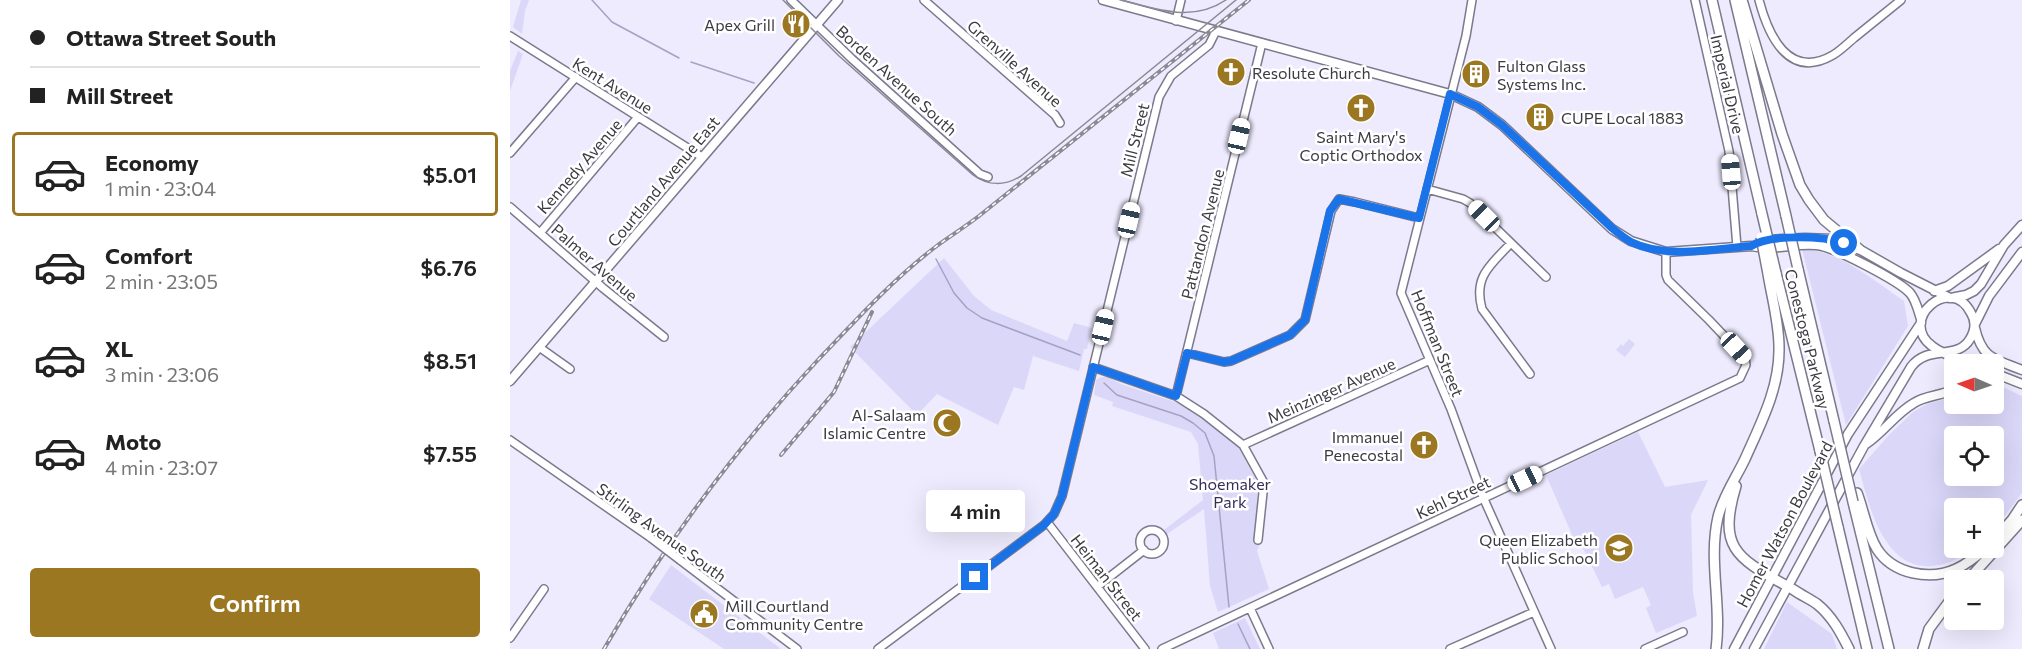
<!DOCTYPE html>
<html lang="en">
<head>
<meta charset="utf-8">
<style>
	:root { --surface:#fff; --page:#f6f6f6; --text:#222; --muted:#767676; --line:#e0e0e0; --accent:#9b7722 }
	body { margin:0; font-family:Commissioner,sans-serif; background:var(--page); color:var(--text); height:100vh; display:flex; flex-direction:column; font-size:22px; white-space:nowrap }
	* { box-sizing:border-box; margin:0 }
	p { font-size:20px; color:var(--muted) }
	.icon { flex:none; width:33px; height:33px; fill:none; stroke:currentColor; stroke-width:2; stroke-linecap:round; stroke-linejoin:round }
	.map { position:relative; flex:1; overflow:hidden }
	.side { display:flex; flex-direction:column; background:var(--surface); width:510px }
	.side>* { flex:none }
	.guide { display:grid; align-content:center; height:132px; padding:0 30px; background:var(--surface) }
	.needle { width:39px; rotate:272deg }
	.fabs { position:absolute; left:1434px; top:354px; display:grid; gap:12px }
	.fabs a { display:grid; place-items:center; width:60px; height:60px; border-radius:6px; background:var(--surface); box-shadow:0 6px 24px #0002; font-size:30px }
	.end { position:absolute; width:27px; height:27px; margin:-14px; border:8px solid #1a73e8; background:#fff; box-shadow:0 0 0 3px #fff }
	.from { border-radius:50% }
	.bubble { position:absolute; height:42px; border-radius:6px; background:var(--surface); box-shadow:0 6px 24px #0002; font-size:20px; font-weight:600; line-height:42px; text-align:center }
	.car { position:absolute; width:18px; height:36px; margin:-18px -9px; border-radius:8px; box-shadow:0 0 4px 2px #0007; background:linear-gradient(#fff 24%,#345 0 40%,#fff 0 76%,#345 0 86%,#fff 0) }
	.guide b { display:flex; align-items:center; gap:21px; height:57px; font-size:22px }
	.guide b+b { border-top:2px solid var(--line) }
	.guide i { width:15px; height:15px; background:var(--text) }
	ul { padding:0; list-style:none }
	li { display:flex; align-items:center; gap:18px; height:84px; margin:0 12px 9px; padding:0 18px; border:3px solid transparent; border-radius:6px }
	li div { flex:1 }
	li b { display:block; font-size:22px }
	li em { font-style:normal; font-weight:600 }
	li.selected { border-color:var(--accent) }
	li>.icon { width:54px; height:54px; stroke-width:1.5 }
	.primary-button { display:flex; gap:12px; margin-top:auto; padding:12px 30px }
	.primary-button a { flex:1; height:69px; border-radius:6px; background:var(--accent); color:#fff; font-size:24px; font-weight:600; line-height:69px; text-align:center }
	main { display:flex; flex:1; min-height:0 }
	.map>svg:first-child { display:block }
	.green { fill:#dbd7f9; fill-rule:evenodd }
	.lines { fill:none; stroke-linecap:round; stroke-linejoin:round }
	.stream { stroke:#a6a1c4; stroke-width:1.5 }
	.minor-casing { stroke:#7b798c; stroke-width:10 }
	.major-casing { stroke:#7b798c; stroke-width:11 }
	.highway-casing { stroke:#7b798c; stroke-width:12 }
	.minor { stroke:#fff; stroke-width:7 }
	.major { stroke:#fff; stroke-width:8 }
	.highway { stroke:#fff; stroke-width:9 }
	.tram { stroke:#8a8995; stroke-width:1.5 }
	.rail-casing { stroke:#8a8995; stroke-width:4 }
	.rail { stroke:#fff; stroke-width:1.5; stroke-dasharray:4.5; stroke-linecap:butt }
	.minor-bridge-casing { stroke:#7b798c; stroke-width:10; stroke-linecap:butt }
	.highway-bridge-casing { stroke:#7b798c; stroke-width:12; stroke-linecap:butt }
	.minor-bridge { stroke:#fff; stroke-width:7 }
	.highway-bridge { stroke:#fff; stroke-width:9 }
	.route { stroke:#1a73e8; stroke-width:8 }
	.labels { text-anchor:middle; dominant-baseline:central; stroke-width:5; stroke-linejoin:round; paint-order:stroke }
	.poi-label { font-size:16px; fill:#3c3b43; stroke:#fff; text-anchor:end }
	.street-label { font-size:16px; fill:#3c3b43; stroke:#fff }
	.park-label { font-size:16px; fill:#372d5c; stroke:#fff }
</style>
</head>
<body>
<main>
<section class="side">
<div class="guide">
<b><i class="from"></i>Ottawa Street South</b>
<b><i></i>Mill Street</b>
</div>
<ul>
<li class="selected"><svg class="icon" aria-label="car" viewBox="0 0 24 24"><path d="M5 17H2v-5l4-1 3-4h7l3 4 3 1v5h-3M9 17h6M6 11h13"/><circle cx="7" cy="17" r="2"/><circle cx="17" cy="17" r="2"/></svg><div><b>Economy</b><p>1 min · 23:04</p></div><em>$5.01</em></li>
<li><svg class="icon" aria-label="car" viewBox="0 0 24 24"><path d="M5 17H2v-5l4-1 3-4h7l3 4 3 1v5h-3M9 17h6M6 11h13"/><circle cx="7" cy="17" r="2"/><circle cx="17" cy="17" r="2"/></svg><div><b>Comfort</b><p>2 min · 23:05</p></div><em>$6.76</em></li>
<li><svg class="icon" aria-label="car" viewBox="0 0 24 24"><path d="M5 17H2v-5l4-1 3-4h7l3 4 3 1v5h-3M9 17h6M6 11h13"/><circle cx="7" cy="17" r="2"/><circle cx="17" cy="17" r="2"/></svg><div><b>XL</b><p>3 min · 23:06</p></div><em>$8.51</em></li>
<li><svg class="icon" aria-label="car" viewBox="0 0 24 24"><path d="M5 17H2v-5l4-1 3-4h7l3 4 3 1v5h-3M9 17h6M6 11h13"/><circle cx="7" cy="17" r="2"/><circle cx="17" cy="17" r="2"/></svg><div><b>Moto</b><p>4 min · 23:07</p></div><em>$7.55</em></li>
</ul>
<div class="primary-button"><a>Confirm</a></div>
</section>
<div class="map">
<svg width="1512" height="649" viewBox="0 0 1512 649">
	<rect width="100%" height="100%" fill="#edebfd"/>
	<!-- green -->
	<path class="green" d="M11 0H19L15 11 12 34 3 27Z
		M8 51 13 54 0 91V71Z
		M1292 249C1330 251 1363 280 1394 301L1398 326 1336 425Z
		M434 258 464 296 481 310 557 341 564 323 582 328 577 349H574L569 371 523 356 514 390 504 387 488 425 427 394 407 415 340 347Z
		M1119 339 1125 344 1115 357 1106 350 1111 344 1113 346Z
		M591 377H598L611 384 671 404 697 419 727 445 748 484 745 538 751 542 747 551 759 589 708 612 700 586 694 509 657 534 654 530 693 500 688 444 681 432 602 406 603 402 584 395 586 380Z
		M1484 383 1512 396V493L1484 530V508H1444V548H1464C1452 557 1438 565 1422 566 1373 570 1359 505 1349 469L1379 435 1403 412 1417 404 1444 397V404H1484ZM1444 436H1484V476H1444Z
		M1128 432 1155 487 1198 480 1181 515 1183 592 1187 616 1146 633 1136 608 1141 605 1133 587 1105 599 1099 584 1092 587 1067 536 1063 537 1036 475Z
		M161 565 271 649H214L139 599Z
		M1277 602 1322 634 1327 649H1254Z
		M735 618 750 649H709L703 633Z"/>
	<g class="lines">
		<!-- stream -->
		<path class="stream" d="M82 0 102 22 169 58
			M181 62 244 83
			M426 259 444 293 457 308 472 318 570 355
			M594 383 607 395 671 416 683 423 695 433 704 456 719 607
			M728 624 740 649"/>
		<!-- minor casing -->
		<g class="minor-casing">
			<path id="minor" d="M281 0 342 59 470 174 478 177
				M414 0 545 115 550 123
				M962 0 956 36 891 293 941 409 973 497 1041 649
				M1185 0 1219 151 1227 247
				M1249 0C1258 34 1278 81 1323 55 1330 51 1337 44 1344 38 1360 25 1375 13 1391 0
				M666 21 671 0
				M0 36 192 157
				M0 153 66 77
				M917 189 953 199 960 203 1036 277
				M0 207 93 288 154 337
				M30 233 128 117
				M1001 243C981 265 963 276 972 309L1020 374
				M29 347 60 369
				M677 353 714 362 721 361 780 335 795 320 821 211 829 199 845 202 909 218
				M583 367 666 396 694 414 733 445 754 483 748 540
				M666 396 752 43
				M0 440 141 538
				M733 445 920 360
				M537 522 635 649
				M630 542a12 12 0 1 1 24 0a12 12 0 1 1-24 0Z
				M170 560 287 649
				M588 586 634 550
				M740 608 759 649
				M0 638 34 589
				M368 649 534 525 544 514 552 496 649 97 661 76 699 45 706 31
				M652 649 1230 378 1236 365 1235 358 1199 320 1158 280 1156 275V252
				M940 649 1024 612
				M1135 649 1173 632"/>
		</g>
		<!-- major casing -->
		<g class="major-casing">
			<path id="major" d="M593 0 940 94 968 107 992 125 1102 229 1121 241 1156 252 1241 246C1262 251 1285 243 1306 245 1323 246 1389 281 1400 293 1406 300 1408 310 1411 319
				M1254 240 1295 238 1322 239 1349 249 1391 273 1440 298
				M1424 291 1438 286 1489 249
				M1441 298 1456 295 1464 291 1471 284 1494 245 1512 225
				M1465 324 1479 296 1512 252
				M1465 328C1472 359 1485 359 1512 370
				M1484 373 1512 384
				M0 381 328 0
				M1356 444C1374 432 1385 414 1404 403 1416 395 1432 396 1444 389
				M1224 649 1338 434 1411 323
				M1244 649 1354 446 1401 367C1418 344 1447 361 1460 339 1465 331 1466 321 1461 313 1441 273 1387 320 1422 346 1433 355 1450 359 1464 364"/>
		</g>
		<!-- highway casing -->
		<g class="highway-casing">
			<path id="highway" d="M1202 0 1252 214
				M1225 0 1276 216
				M1232 0 1272 134 1290 185 1299 200 1314 220 1349 249
				M1288 269 1324 421
				M1266 273 1310 451
				M1226 486C1206 552 1230 559 1284 590 1291 595 1300 599 1307 604 1322 616 1331 633 1339 649
				M1347 493C1354 511 1357 533 1367 549 1383 574 1420 581 1446 569 1457 564 1467 556 1476 548
				M1343 502 1379 649
				M1328 527 1357 649
				M1484 540 1502 520 1512 505
				M1458 580 1512 520
				M1206 649C1212 605 1198 561 1208 517 1213 496 1226 478 1235 459 1251 423 1270 387 1269 347 1269 323 1262 298 1258 274
				M1413 649 1419 629 1444 595"/>
		</g>
		<!-- minor -->
		<use href="#minor" class="minor"/>
		<!-- major -->
		<use href="#major" class="major"/>
		<!-- highway -->
		<use href="#highway" class="highway"/>
		<!-- tram -->
		<path class="tram" d="M273 0 329 56 463 175C478 186 495 186 511 176L726 0
			M611 0C647 9 682 23 716 0"/>
		<!-- rail casing -->
		<g class="rail-casing">
			<path id="rail" d="M271 455 324 392 362 312
				M94 649C154 545 225 449 307 361 345 321 384 278 428 245 442 235 456 226 469 216L739 0"/>
		</g>
		<!-- rail -->
		<use href="#rail" class="rail"/>
		<!-- minor-bridge casing -->
		<g class="minor-bridge-casing">
			<path id="minor-bridge" d="M141 538 170 560"/>
		</g>
		<!-- highway-bridge casing -->
		<g class="highway-bridge-casing">
			<path id="highway-bridge" d="M1252 214 1266 273
				M1276 216 1288 269
				M1251 237 1258 274
				M1324 421 1343 502
				M1310 451 1328 527"/>
		</g>
		<!-- minor-bridge -->
		<use href="#minor-bridge" class="minor-bridge"/>
		<!-- highway-bridge -->
		<use href="#highway-bridge" class="highway-bridge"/>
	</g>
	<g class="lines">
		<!-- route -->
		<path class="route" d="M465 577 534 525 544 514 552 496 583 367 666 396 677 353 714 362 721 361 780 335 795 320 820 211 829 199 909 218 940 94 968 107 992 125 1102 228C1108 233 1114 238 1121 242 1155 259 1204 249 1241 246 1260 234 1313 236 1334 243"/>
	</g>
	<!-- icons -->
	<defs>
		<g id="restaurant-disc" transform="scale(1.5)"><circle r="9.5" fill="#9b7722" stroke="#fff"/><path d="M-5-6h1v4h1v-4h1v4h1v-4h1v5L-1.5 .5V6h-2V.5L-5-1ZM5-6V6H3V1.5H1.5Q1.5-4 5-6Z" fill="#fff"/></g>
		<g id="church-disc" transform="scale(1.5)"><circle r="9.5" fill="#9b7722" stroke="#fff"/><path d="M-1.2-6h2.4v3.5h3.3v2.4h-3.3V6h-2.4V-.1h-3.3v-2.4h3.3Z" fill="#fff"/></g>
		<g id="building-disc" transform="scale(1.5)"><circle r="9.5" fill="#9b7722" stroke="#fff"/><path d="M-4-6H4V6H1V3H-1V6H-4ZM-2.5-4.3h1.7v1.8h-1.7ZM.8-4.3h1.7v1.8H.8ZM-2.5-1h1.7V.8h-1.7ZM.8-1h1.7V.8H.8Z" fill="#fff"/></g>
		<g id="mosque-disc" transform="scale(1.5)"><circle r="9.5" fill="#9b7722" stroke="#fff"/><path d="M3.5-4.9A6 6 0 1 0 3.5 4.9A5 5 0 1 1 3.5-4.9Z" fill="#fff"/></g>
		<g id="school-disc" transform="scale(1.5)"><circle r="9.5" fill="#9b7722" stroke="#fff"/><path d="M0-5L7-2L0 1L-7-2ZM-4 1L0 2.5L4 1V4Q0 6-4 4Z" fill="#fff"/></g>
		<g id="civic-disc" transform="scale(1.5)"><circle r="9.5" fill="#9b7722" stroke="#fff"/><path d="M-.6-6.5H3V-4.5H.6V-3L4-1V1h2V6H-6V1h2V-1L-.6-3ZM-1.2 2.5V6h2.4V2.5Z" fill="#fff"/></g>
	</defs>
	<g fill-rule="evenodd">
		<use href="#restaurant-disc" x="286" y="24"/>
		<use href="#church-disc" x="721" y="72"/>
		<use href="#building-disc" x="966" y="74"/>
		<use href="#church-disc" x="851" y="108"/>
		<use href="#building-disc" x="1030" y="117"/>
		<use href="#mosque-disc" x="437" y="423"/>
		<use href="#church-disc" x="914" y="445"/>
		<use href="#school-disc" x="1109" y="548"/>
		<use href="#civic-disc" x="194" y="614"/>
	</g>
	<g class="labels">
		<!-- poi labels -->
		<g class="poi-label">
			<text x="265" y="24">Apex Grill</text>
			<text x="987" y="65" text-anchor="start">Fulton Glass<tspan x="987" dy="18">Systems Inc.</tspan></text>
			<text x="742" y="72" text-anchor="start">Resolute Church</text>
			<text x="1051" y="117" text-anchor="start">CUPE Local 1883</text>
			<text x="851" y="136" text-anchor="middle">Saint Mary's<tspan x="851" dy="18">Coptic Orthodox</tspan></text>
			<text x="416" y="414">Al-Salaam<tspan x="416" dy="18">Islamic Centre</tspan></text>
			<text x="893" y="436">Immanuel<tspan x="893" dy="18">Penecostal</tspan></text>
			<text x="1088" y="539">Queen Elizabeth<tspan x="1088" dy="18">Public School</tspan></text>
			<text x="215" y="605" text-anchor="start">Mill Courtland<tspan x="215" dy="18">Community Centre</tspan></text>
		</g>
		<!-- street labels -->
		<g class="street-label">
			<text transform="translate(505 63) rotate(42)">Grenville Avenue</text>
			<text transform="translate(387 80) rotate(42)">Borden Avenue South</text>
			<text transform="translate(1218 84) rotate(77)">Imperial Drive</text>
			<text transform="translate(103 85) rotate(32)">Kent Avenue</text>
			<text transform="translate(624 140) rotate(-76)">Mill Street</text>
			<text transform="translate(69 166) rotate(-49)">Kennedy Avenue</text>
			<text transform="translate(153 181) rotate(-50)">Courtland Avenue East</text>
			<text transform="translate(692 234) rotate(-76)">Pattandon Avenue</text>
			<text transform="translate(85 262) rotate(41)">Palmer Avenue</text>
			<text transform="translate(1298 339) rotate(76)">Conestoga Parkway</text>
			<text transform="translate(928 343) rotate(68)">Hoffman Street</text>
			<text transform="translate(821 390) rotate(-24)">Meinzinger Avenue</text>
			<text transform="translate(943 497) rotate(-25)">Kehl Street</text>
			<text transform="translate(1274 524) rotate(-62)">Homer Watson Boulevard</text>
			<text transform="translate(152 532) rotate(36)">Stirling Avenue South</text>
			<text transform="translate(597 577) rotate(52)">Heiman Street</text>
		</g>
		<!-- park labels -->
		<g class="park-label">
			<text x="720" y="483">Shoemaker<tspan x="720" dy="18">Park</tspan></text>
		</g>
	</g>
</svg>
<div class="fabs">
<a><svg class="needle" viewBox="-14 -14 28 28"><path d="M0-13l5 13h-10z" fill="#e53935"/><path d="M0 13l5-13h-10z" fill="#767676"/></svg></a>
<a><svg class="icon" aria-label="locate" viewBox="0 0 24 24"><circle cx="12" cy="12" r="6"/><path d="M12 2v4M12 18v4M2 12h4M18 12h4"/></svg></a>
<a>+</a>
<a>−</a>
</div>
<i class="end from" style="left:1334px;top:243px"></i>
<i class="end" style="left:465px;top:577px"></i>
<div class="bubble" style="left:416px;top:490px;width:99px">4 min</div>
<i class="car" style="left:729px;top:136px;rotate:13deg"></i>
<i class="car" style="left:1221px;top:172px;rotate:355deg"></i>
<i class="car" style="left:974px;top:216px;rotate:315deg"></i>
<i class="car" style="left:619px;top:220px;rotate:13deg"></i>
<i class="car" style="left:593px;top:327px;rotate:13deg"></i>
<i class="car" style="left:1226px;top:348px;rotate:137deg"></i>
<i class="car" style="left:1015px;top:479px;rotate:65deg"></i>
</div>
</main>
</body>
</html>
